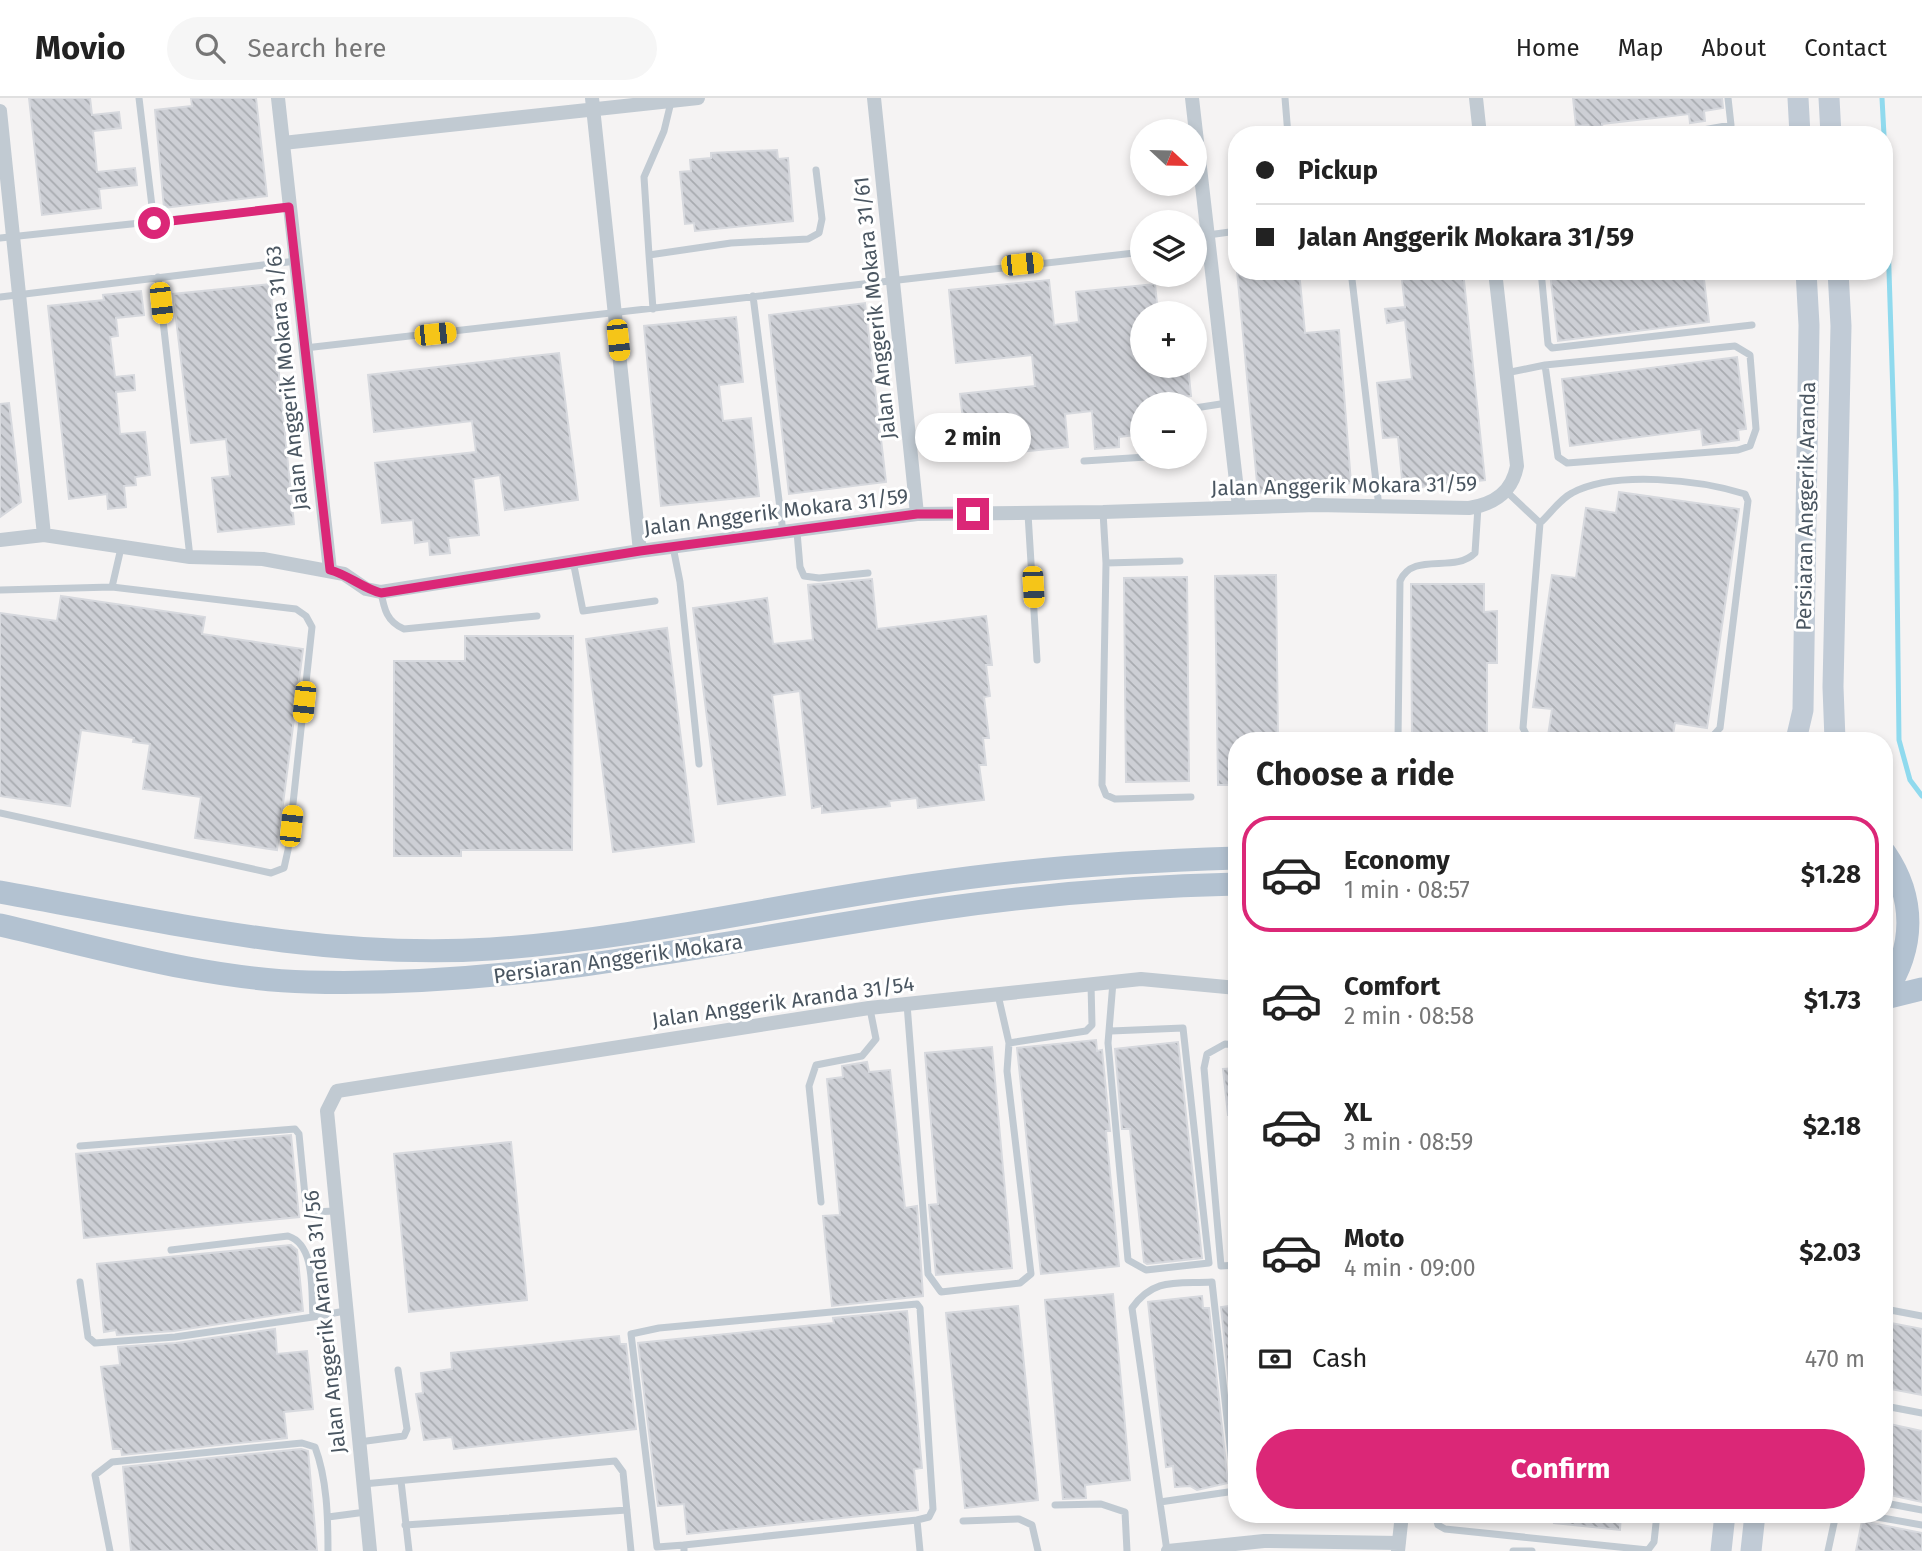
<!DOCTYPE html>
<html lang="en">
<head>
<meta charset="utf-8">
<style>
	:root { --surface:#fff; --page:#f6f6f6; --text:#222; --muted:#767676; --line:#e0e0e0; --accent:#db2777 }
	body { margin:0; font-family:"Fira Sans",sans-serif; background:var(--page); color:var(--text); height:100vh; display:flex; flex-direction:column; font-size:26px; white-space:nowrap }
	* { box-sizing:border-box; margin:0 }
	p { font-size:23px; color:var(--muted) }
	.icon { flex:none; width:38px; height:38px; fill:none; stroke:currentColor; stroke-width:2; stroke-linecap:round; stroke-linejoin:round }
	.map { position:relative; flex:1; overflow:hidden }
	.details { position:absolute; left:1228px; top:634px; width:665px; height:791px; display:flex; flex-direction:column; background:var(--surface); border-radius:28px; box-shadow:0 4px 10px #0003 }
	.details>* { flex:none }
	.guide { position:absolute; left:1228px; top:28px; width:665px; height:154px; border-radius:28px; box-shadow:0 4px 10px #0003; display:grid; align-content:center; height:154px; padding:0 28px; background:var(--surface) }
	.needle { width:46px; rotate:112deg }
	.tools { position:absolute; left:1130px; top:21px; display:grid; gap:14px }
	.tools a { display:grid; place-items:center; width:77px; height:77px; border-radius:50%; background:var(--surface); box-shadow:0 4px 10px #0003; font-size:35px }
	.end { position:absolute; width:32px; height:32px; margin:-16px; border:9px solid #db2777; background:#fff; box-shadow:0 0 0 4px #fff }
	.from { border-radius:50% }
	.bubble { position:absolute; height:49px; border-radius:24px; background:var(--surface); box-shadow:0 4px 10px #0003; font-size:23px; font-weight:700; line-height:49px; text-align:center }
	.car { position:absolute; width:21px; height:42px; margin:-21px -10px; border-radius:9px; box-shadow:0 0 5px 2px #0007; background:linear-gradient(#f5c518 24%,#345 0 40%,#f5c518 0 76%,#345 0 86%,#f5c518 0) }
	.guide b { display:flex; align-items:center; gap:24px; height:66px; font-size:26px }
	.guide b+b { border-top:2px solid var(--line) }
	.guide i { width:18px; height:18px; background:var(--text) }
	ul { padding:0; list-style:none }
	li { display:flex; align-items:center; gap:21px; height:116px; margin:0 14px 10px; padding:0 14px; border:4px solid transparent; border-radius:28px }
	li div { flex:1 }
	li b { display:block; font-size:26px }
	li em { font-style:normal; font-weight:700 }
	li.selected { border-color:var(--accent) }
	li>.icon { width:63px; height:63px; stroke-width:1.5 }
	h2 { padding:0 28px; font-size:32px; line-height:84px }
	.pay { display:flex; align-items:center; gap:18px; height:77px; padding:0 28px; font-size:26px }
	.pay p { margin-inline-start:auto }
	.button { display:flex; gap:14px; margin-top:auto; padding:14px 28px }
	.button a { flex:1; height:80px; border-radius:42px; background:var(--accent); color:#fff; font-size:28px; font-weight:700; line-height:80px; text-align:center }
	header { display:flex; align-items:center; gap:42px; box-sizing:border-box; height:98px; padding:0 35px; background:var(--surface); border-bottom:2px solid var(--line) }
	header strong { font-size:33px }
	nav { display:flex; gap:38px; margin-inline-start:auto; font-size:24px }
	.search { width:490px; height:63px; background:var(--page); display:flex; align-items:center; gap:18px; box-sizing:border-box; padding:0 24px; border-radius:38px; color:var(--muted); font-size:26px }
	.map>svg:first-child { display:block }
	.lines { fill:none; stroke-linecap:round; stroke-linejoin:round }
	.stream { stroke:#90daee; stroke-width:5 }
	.building { fill:url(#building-back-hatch); stroke:#d7d9de; stroke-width:2 }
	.lane { stroke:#c1cad2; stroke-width:7 }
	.street { stroke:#c1cad2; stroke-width:14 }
	.secondary { stroke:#c1cbd6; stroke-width:21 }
	.primary { stroke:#b3c2d1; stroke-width:23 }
	.route { stroke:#db2777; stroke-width:9 }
	.labels { text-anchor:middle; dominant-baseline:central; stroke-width:6; stroke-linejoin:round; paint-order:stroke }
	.street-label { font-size:21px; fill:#4a5661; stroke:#fff }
</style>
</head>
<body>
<header>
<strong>Movio</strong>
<div class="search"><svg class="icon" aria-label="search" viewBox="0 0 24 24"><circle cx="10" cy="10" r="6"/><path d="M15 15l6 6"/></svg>Search here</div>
<nav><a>Home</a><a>Map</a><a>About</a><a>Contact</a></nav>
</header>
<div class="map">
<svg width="1922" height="1453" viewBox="0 0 1922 1453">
	<defs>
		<pattern id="building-back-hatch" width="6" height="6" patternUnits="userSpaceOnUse" patternTransform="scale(1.75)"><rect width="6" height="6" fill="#cdcfd5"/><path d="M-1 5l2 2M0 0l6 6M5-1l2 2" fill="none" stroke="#a8abb0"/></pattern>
	</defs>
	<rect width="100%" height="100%" fill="#f5f3f3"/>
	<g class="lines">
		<!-- stream -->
		<path class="stream" d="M1882 0 1884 37
			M1885 47 1896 393 1899 642 1910 682 1922 698"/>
	</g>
	<!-- building -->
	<path class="building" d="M29 0H90L92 17 119 14 121 30 93 33 97 74 135 70 137 87 99 91 101 110 42 117Z
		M191 0H256L267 98 164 110 155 12 192 8Z
		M1573 0H1722L1723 10 1704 13 1705 23 1690 25 1689 16 1602 26 1603 34 1589 35 1588 27 1576 28Z
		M777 52 778 61 788 60 793 123 695 133 694 125 685 126 680 74 691 73 690 62 711 60V55Z
		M1237 173H1299L1305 235 1339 232 1351 385 1258 395Z
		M1401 173H1463L1485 382 1403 391 1398 339 1383 340 1377 285 1412 281 1405 222 1387 225 1385 211 1405 209Z
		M1567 173H1703L1709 224 1558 243 1550 175Z
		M1049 182 1054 227 1079 224 1076 194 1155 186 1158 215H1143V268H1188L1191 298 1165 300V306H1143V336L1119 339V349L1095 351 1092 313 1065 316 1068 349 967 359 960 296 1035 288 1032 257 956 265 949 192Z
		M270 186 294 426 218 434 212 380 230 378 226 341 191 345 173 196Z
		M141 193 144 217 116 220 118 238 110 239 115 279 134 277 135 292 116 294 120 336 145 334 150 377 135 379 136 387 124 388 126 409 108 411 107 396 69 401 48 208 104 202 103 197Z
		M865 205 886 384 789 396 769 217Z
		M736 219 743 284 719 287 723 323 751 320 759 398 661 408 644 228Z
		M559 255 578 402 505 412 500 377 473 381 479 437 448 440 450 455 430 457 429 443 415 445 413 422 382 425 375 365 476 354 472 323 374 334 368 277Z
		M1737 259 1746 331 1738 332 1739 342 1703 347 1701 331 1570 348 1562 281Z
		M9 305 21 404 0 419V306Z
		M1619 394 1739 411 1707 630 1675 625 1672 642H1577L1548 638 1552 611 1533 609 1552 477 1576 480 1586 410 1616 415Z
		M1276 477 1278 642H1237V687H1218L1215 478Z
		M1187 479 1189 683 1126 684 1124 480Z
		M872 481 877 531 986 518 992 567H986L990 598 984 599 989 640H983L986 667H979L984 702 918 710 917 700 889 703 890 708 822 715V708L812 710 800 593 772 597 785 697 718 706 693 510 767 500 773 546 813 542 808 487Z
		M1411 486H1484V514L1497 513V565H1487V642H1412Z
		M61 498 205 519 202 536 303 551 277 752 195 740 201 699 143 691 150 646 133 644 134 640 81 632 70 708 0 698V515L57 523Z
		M667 530 694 744 613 754 586 541Z
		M465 538H573L572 752H461V758H394V563H465Z
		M1096 942 1097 953 1102 952 1110 1033H1106L1119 1168 1041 1176 1017 950Z
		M1178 944 1202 1160 1147 1166 1144 1164 1130 1031H1122L1115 951Z
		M992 949 1012 1170 936 1177 929 1107 938 1106 925 955Z
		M867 964 869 974 890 972 905 1110 917 1108 923 1198 832 1208 823 1118 840 1117 827 981 843 979 842 968Z
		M1237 970V1017H1228L1223 971Z
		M291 1037 299 1119 84 1140 76 1056Z
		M511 1044 527 1202 409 1214 394 1056Z
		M291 1147 297 1152 303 1213 174 1233 117 1237 116 1232 104 1234 97 1166Z
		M1113 1196 1130 1382 1085 1387 1086 1400 1063 1401 1045 1202Z
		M1202 1198 1203 1210H1209L1228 1385 1197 1392 1190 1388 1175 1389 1173 1368 1166 1369 1148 1204Z
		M1237 1207V1313H1232L1221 1209Z
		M1018 1208 1038 1402 965 1410 946 1215Z
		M907 1213 922 1370 914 1371 918 1412 687 1436 684 1406 658 1408 638 1245 834 1225 833 1220Z
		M1891 1225 1922 1231V1297L1885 1290V1256Z
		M275 1231 277 1256 307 1253 313 1311 284 1314 287 1340 122 1357 121 1351H113L101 1269 120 1267 118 1249 176 1245Z
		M619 1238 620 1246H626L636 1331 454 1351 452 1339 424 1342 416 1296 423 1295 421 1275 452 1271 451 1255Z
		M1885 1325 1922 1333V1404L1885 1396Z
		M301 1351 308 1353 317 1453H131L123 1369Z
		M1555 1416H1621L1620 1432 1554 1425Z
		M1862 1423 1922 1435V1453H1856Z"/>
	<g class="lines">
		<!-- lane -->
		<path class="lane" d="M139 0 154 125
			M1285 0 1288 37
			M671 4 664 33 644 79 649 157 731 145 808 141 819 135 822 121 816 72
			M1675 37 1731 27 1728 0
			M0 140 290 109
			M1195 144 1208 137 1237 133
			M649 157 653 211
			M1351 173 1379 409
			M1541 173 1548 246 1552 250 1752 227
			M158 179 190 459
			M753 198 783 434
			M0 199 296 163
			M305 250 1143 154
			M1506 275 1545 267 1735 248 1750 257 1756 331 1750 348 1738 352 1567 365 1558 359 1545 267
			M1195 310 1227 305
			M1084 363 1146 359
			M1506 393 1540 425 1523 630 1529 642
			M1103 414 1106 465
			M1028 416 1037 562
			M1540 425C1550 416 1560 401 1572 395 1615 372 1700 382 1745 396L1748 403 1720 630 1709 642
			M797 434 800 469 804 478 819 480 868 475
			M673 449 680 484 699 666
			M573 463 583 513 655 503
			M1180 463 1106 465 1102 687 1106 697 1115 701 1191 699
			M0 492 112 489 121 450
			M381 494C384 511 387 524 404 531L537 518
			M1398 642 1400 483C1413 453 1454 476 1475 455L1478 409
			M0 715 271 775 284 770 288 752 312 529 306 518 296 511 112 489
			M998 897 1009 945 1086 933 1092 927 1091 886
			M907 906 928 1176 941 1194 1020 1185 1031 1176 1007 973 1009 945
			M1111 933 1183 930 1209 1165 1146 1172 1128 1162 1108 945 1113 884
			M1237 947 1225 946 1207 956 1204 970 1221 1168 1237 1167
			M80 1048 295 1031 299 1036 306 1108 312 1114 335 1113
			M821 1104 809 988 816 967 862 958 876 941 870 911
			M80 1184 88 1239 95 1245 175 1239 313 1219C311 1193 316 1147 288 1138L171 1152
			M1885 1211 1922 1218
			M313 1219 345 1213
			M1885 1308 1922 1315
			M359 1344 404 1338 407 1331 398 1272
			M401 1383 409 1453
			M363 1386 615 1363 623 1374 631 1453
			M1160 1404 1235 1393 1212 1184C1177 1186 1154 1179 1132 1210L1167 1453
			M1885 1405 1922 1412
			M1055 1407 1101 1406 1125 1414 1127 1453
			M1435 1416 1438 1427 1445 1431 1648 1452 1654 1444 1657 1416
			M1860 1416 1922 1427
			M328 1419 366 1414
			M963 1423 1019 1421 1032 1427 1038 1453
			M405 1427 627 1412
			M684 1447 657 1449 631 1236 659 1230 917 1206 920 1210 933 1411 929 1419 917 1422
			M110 1453 95 1377 112 1364 302 1345 315 1349C327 1381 328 1419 328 1453
			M684 1453V1447L917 1422 920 1453
			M1513 1453H1532
			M1828 1453 1836 1416"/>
		<!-- street -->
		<path class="street" d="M278 0 330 472
			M592 0 640 453
			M874 0 917 416
			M1192 0 1239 409
			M1476 0 1480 37
			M0 13 44 437
			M283 45 698 0
			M0 442 44 437 190 459 263 461 344 476 366 491 381 494 640 453 917 416 1103 414 1316 407 1469 410C1495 406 1512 394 1517 368L1495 173
			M370 1453 327 1013 337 993 869 910 1141 881 1237 890
			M1168 1453 1264 1443 1399 1445
			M1398 1453 1402 1416"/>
		<!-- secondary -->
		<path class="secondary" d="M1798 0 1800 37
			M1829 0 1831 37
			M1796 642 1803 612 1809 227 1806 173
			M1835 642 1833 589 1841 228 1838 173
			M1721 1453 1725 1416
			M1751 1453 1755 1416"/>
		<!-- primary -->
		<path class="primary" d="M1885 755C1916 800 1915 850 1885 895
			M0 794C162 823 324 862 491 851 639 841 784 805 931 785 1032 770 1135 763 1237 760
			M0 827C101 850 204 881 308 884 523 890 727 842 937 811 1036 797 1137 788 1237 786
			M1885 900 1922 891"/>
	</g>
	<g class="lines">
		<!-- route -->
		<path class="route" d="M154 125 289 109 330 472C349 477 362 490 381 495L640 453 917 416H973"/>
	</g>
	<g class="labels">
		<!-- street labels -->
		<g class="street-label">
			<text transform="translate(875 210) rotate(-96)">Jalan Anggerik Mokara 31/61</text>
			<text transform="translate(287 280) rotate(-96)">Jalan Anggerik Mokara 31/63</text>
			<text transform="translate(1344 388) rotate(-1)">Jalan Anggerik Mokara 31/59</text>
			<text transform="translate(1806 408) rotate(-89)">Persiaran Anggerik Aranda</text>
			<text transform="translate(776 414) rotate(-7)">Jalan Anggerik Mokara 31/59</text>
			<text transform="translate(618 861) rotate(-8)">Persiaran Anggerik Mokara</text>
			<text transform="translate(783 904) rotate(-8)">Jalan Anggerik Aranda 31/54</text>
			<text transform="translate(325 1224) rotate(-96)">Jalan Anggerik Aranda 31/56</text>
		</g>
	</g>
</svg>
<div class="tools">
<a><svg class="needle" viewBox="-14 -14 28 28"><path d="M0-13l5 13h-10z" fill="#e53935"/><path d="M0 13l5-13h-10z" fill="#767676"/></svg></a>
<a><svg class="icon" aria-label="layers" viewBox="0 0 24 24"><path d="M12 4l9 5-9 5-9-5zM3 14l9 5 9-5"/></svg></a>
<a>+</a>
<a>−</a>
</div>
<i class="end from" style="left:154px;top:125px"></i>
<i class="end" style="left:973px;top:416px"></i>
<div class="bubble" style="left:915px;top:315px;width:116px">2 min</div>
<i class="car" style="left:1022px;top:166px;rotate:84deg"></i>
<i class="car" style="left:161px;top:205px;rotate:174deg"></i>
<i class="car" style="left:435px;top:236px;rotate:84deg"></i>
<i class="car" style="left:618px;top:242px;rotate:174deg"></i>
<i class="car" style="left:1033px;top:489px;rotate:177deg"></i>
<i class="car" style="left:304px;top:604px;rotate:186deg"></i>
<i class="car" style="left:291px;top:728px;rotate:6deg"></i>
<div class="guide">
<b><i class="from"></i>Pickup</b>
<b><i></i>Jalan Anggerik Mokara 31/59</b>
</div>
<section class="details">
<h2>Choose a ride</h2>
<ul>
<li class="selected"><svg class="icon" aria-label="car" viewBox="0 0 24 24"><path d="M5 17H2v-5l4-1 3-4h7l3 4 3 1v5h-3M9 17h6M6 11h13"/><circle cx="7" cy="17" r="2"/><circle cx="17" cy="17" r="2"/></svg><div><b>Economy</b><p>1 min · 08:57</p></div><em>$1.28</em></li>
<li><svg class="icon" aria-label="car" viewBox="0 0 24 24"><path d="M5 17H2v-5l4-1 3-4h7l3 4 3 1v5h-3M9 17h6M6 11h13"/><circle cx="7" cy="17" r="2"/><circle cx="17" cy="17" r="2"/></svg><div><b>Comfort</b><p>2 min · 08:58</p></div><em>$1.73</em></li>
<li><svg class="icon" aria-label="car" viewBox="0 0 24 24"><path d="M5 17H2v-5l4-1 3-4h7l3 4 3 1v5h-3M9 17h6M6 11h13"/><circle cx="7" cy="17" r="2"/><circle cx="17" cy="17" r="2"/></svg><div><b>XL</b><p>3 min · 08:59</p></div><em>$2.18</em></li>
<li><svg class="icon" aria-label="car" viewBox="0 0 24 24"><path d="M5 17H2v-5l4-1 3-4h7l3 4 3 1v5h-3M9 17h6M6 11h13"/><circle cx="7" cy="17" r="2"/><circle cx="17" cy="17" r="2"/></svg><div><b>Moto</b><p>4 min · 09:00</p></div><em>$2.03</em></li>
</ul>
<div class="pay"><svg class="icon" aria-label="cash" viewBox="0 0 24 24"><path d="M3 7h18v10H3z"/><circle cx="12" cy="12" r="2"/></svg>Cash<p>470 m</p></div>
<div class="button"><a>Confirm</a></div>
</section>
</div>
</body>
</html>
